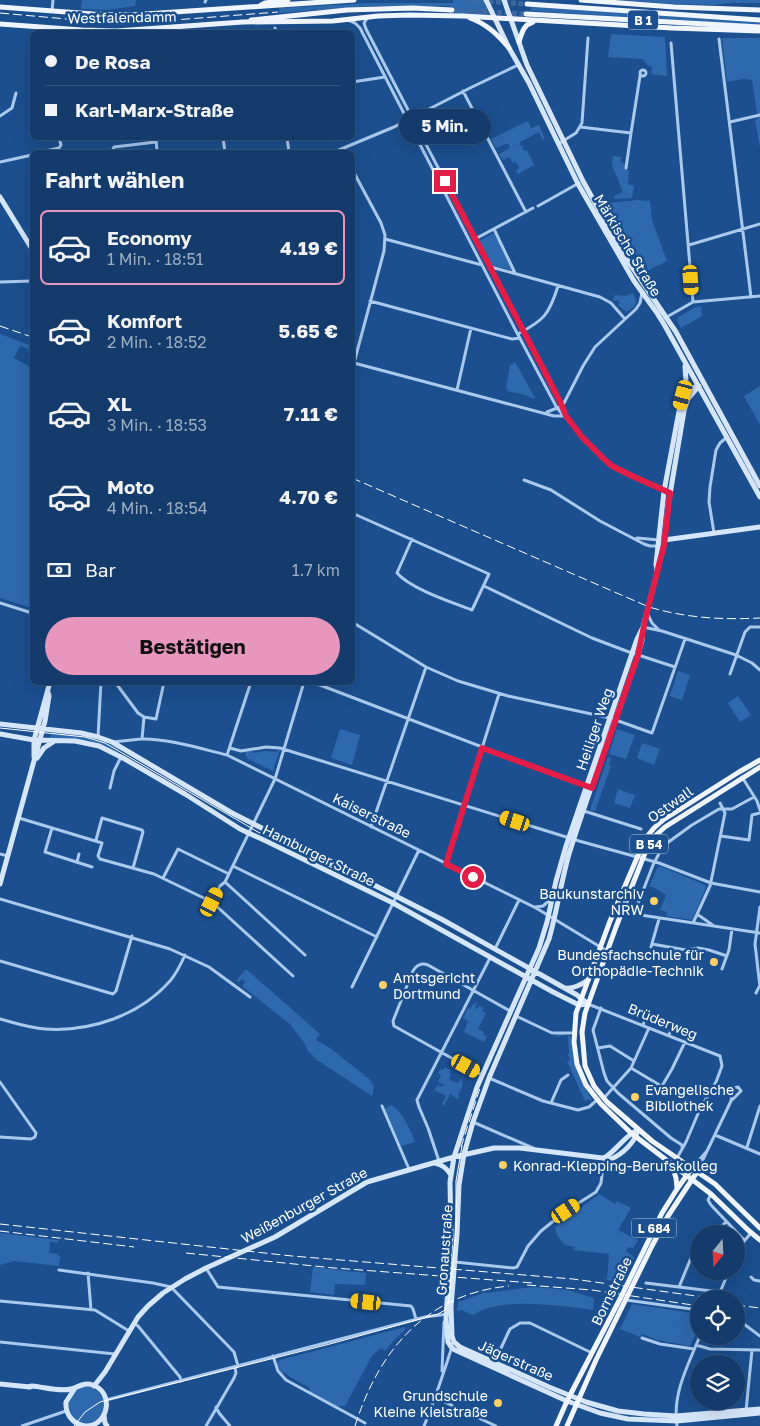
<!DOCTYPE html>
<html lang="de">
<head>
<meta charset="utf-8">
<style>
	:root { --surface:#143b6b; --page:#214673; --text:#f1f3f6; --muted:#9dadc1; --line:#33557e; --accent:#e797bd }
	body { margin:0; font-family:"Golos Text",sans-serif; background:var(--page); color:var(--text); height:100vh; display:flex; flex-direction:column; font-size:19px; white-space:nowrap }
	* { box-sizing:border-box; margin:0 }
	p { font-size:16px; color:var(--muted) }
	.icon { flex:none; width:28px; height:28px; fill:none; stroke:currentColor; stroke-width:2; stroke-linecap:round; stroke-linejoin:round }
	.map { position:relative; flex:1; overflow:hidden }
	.drawer { position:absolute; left:30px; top:150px; width:325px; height:535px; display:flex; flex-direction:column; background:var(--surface); border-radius:8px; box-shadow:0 5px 20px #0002,0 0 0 1px var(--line) }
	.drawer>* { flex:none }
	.guide { position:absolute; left:30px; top:30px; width:325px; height:110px; border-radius:8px; box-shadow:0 5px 20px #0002,0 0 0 1px var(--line); display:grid; align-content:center; height:110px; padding:0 15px; background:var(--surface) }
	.needle { width:32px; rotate:198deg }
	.controls { position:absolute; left:690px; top:1225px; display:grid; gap:10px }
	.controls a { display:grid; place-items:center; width:55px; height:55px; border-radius:50%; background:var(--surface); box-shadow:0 5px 20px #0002,0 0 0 1px var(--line); font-size:25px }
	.end { position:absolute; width:22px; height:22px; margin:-11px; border:6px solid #e11d48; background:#fff; box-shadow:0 0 0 2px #fff }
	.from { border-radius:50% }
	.bubble { position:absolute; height:35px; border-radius:18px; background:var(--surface); box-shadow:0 5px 20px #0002,0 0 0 1px var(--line); font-size:16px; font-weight:700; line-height:35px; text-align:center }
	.car { position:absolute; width:15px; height:30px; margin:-15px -8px; border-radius:6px; box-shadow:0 0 4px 1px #0007; background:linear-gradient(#f5c518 24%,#345 0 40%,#f5c518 0 76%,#345 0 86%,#f5c518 0) }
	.guide b { display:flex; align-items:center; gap:18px; height:48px; font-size:19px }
	.guide b+b { border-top:1px solid var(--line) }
	.guide i { width:12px; height:12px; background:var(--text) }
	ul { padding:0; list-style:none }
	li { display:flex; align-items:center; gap:15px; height:75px; margin:0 10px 8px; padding:0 5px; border:2px solid transparent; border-radius:8px }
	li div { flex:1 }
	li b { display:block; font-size:19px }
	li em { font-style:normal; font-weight:700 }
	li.selected { border-color:var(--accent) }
	li>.icon { width:45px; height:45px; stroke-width:1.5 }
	h2 { padding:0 15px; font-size:22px; line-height:60px }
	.pay { display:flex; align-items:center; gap:12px; height:55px; padding:0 15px; font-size:19px }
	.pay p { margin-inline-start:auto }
	.primary-button { display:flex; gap:10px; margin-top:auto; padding:10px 15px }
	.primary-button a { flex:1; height:58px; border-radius:30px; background:var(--accent); color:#111; font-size:20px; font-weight:700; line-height:58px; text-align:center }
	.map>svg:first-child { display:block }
	.green { fill:#2e69ad }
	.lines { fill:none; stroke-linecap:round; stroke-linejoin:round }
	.primary-tunnel { stroke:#3d69a0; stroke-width:5; stroke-dasharray:5 2.5; stroke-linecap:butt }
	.street { stroke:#a9c9ee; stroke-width:3 }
	.secondary { stroke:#d6e6fa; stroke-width:5 }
	.primary { stroke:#f0f6ff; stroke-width:5 }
	.tram { stroke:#fff; stroke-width:1 }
	.rail { stroke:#fff; stroke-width:1; stroke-dasharray:9 4; stroke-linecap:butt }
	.route { stroke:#e11d48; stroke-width:6 }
	.poi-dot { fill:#ffd166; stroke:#1b4f8f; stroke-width:2 }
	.labels { text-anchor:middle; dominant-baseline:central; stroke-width:5; stroke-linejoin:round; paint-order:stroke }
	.shield { fill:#1b4f8f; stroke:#bbcadd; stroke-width:1 }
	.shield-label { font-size:12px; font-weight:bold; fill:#fff }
	.street-label { font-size:14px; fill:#fff; stroke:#1b4f8f }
	.poi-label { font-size:14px; fill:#fff; stroke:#1b4f8f; text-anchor:end }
</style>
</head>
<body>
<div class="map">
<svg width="760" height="1426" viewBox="0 0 760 1426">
	<rect width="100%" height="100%" fill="#1b4f8f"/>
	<!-- green -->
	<path class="green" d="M82 0H136L135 6 107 10 81 9Z
		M453 0H483L490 16 449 13 453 7 448 6H374L279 13V8L369 3H453Z
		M618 0H760V3H729L716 5 675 4Z
		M531 6 760 23V25L531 11Z
		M611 34 665 37 667 76 651 74 652 67 647 65 643 59 608 57Z
		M722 38H760V147L755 120 758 119 752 80 744 79 727 82Z
		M528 121 531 128 539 125 545 139 543 140 539 132 520 142 521 144 519 145V146L522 145 524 151 527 150 534 165 518 174 516 170 519 168 516 162 513 163 509 157 503 160 499 154 510 148 508 143 496 148 491 139Z
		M613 156 621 157V162L625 164 624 169 629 170 628 184 634 186 632 198 615 199 614 196 623 192 612 165Z
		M637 200 650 201 652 220 667 261 645 272 608 203Z
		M494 233 513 269 511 270 491 265 479 241Z
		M633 293C638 303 636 307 626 312L618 305 620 303 618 300 615 301 613 300 615 295 625 296Z
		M701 306 702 316 681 328 677 321 678 317 694 308Z
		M0 334 32 346V350L20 346 14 358 32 368V608L0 598Z
		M515 362 535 398 534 399 522 394 507 391 508 388H506L510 365Z
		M760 386V425L744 396Z
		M678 671 690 675 682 700 670 696Z
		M738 696 751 715 740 722 728 703Z
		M340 729 360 735 352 765 331 758Z
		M617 729 635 735 626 759 609 754Z
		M52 732 90 737 120 748 117 753 70 738H50Z
		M642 743 660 749 654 765 637 758Z
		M280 749 281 750 279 752 273 771 248 759 245 754 246 751 252 750 253 753 265 751 276 752Z
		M608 757 611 758 609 765 611 766 595 811 590 810Z
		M618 789 635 795 630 808 614 803Z
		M660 866 705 885 706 888 692 920 666 916 667 912 660 910 666 895 653 887H649L657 868Z
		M246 969 320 1034 316 1040 330 1048 369 1079 374 1086 372 1096 317 1060 308 1051 303 1041 290 1024 243 987V985L245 981 242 979 239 982 236 981Z
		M476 1002 477 1003 475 1008 477 1009 478 1006 484 1008 482 1011 486 1013 478 1029 484 1032 483 1035 487 1036 484 1042 464 1032 468 1021 463 1018 468 1008 470 1009 473 1004 474 1005Z
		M558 1034 568 1035 571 1037C572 1061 579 1080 592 1100L591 1102 590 1099 585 1101 567 1061 570 1060 568 1054 569 1053 568 1035 554 1037Z
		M445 1067 451 1071 449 1073 451 1074 449 1079 457 1083 462 1079 463 1085 458 1095 459 1096 458 1099 450 1094 444 1106 442 1104 446 1096 434 1090 438 1085 442 1087 444 1085 438 1082 441 1075 438 1073 440 1069 443 1070Z
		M391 1105C404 1113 410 1129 415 1142L401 1146 385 1109Z
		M599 1194 615 1204 617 1201 631 1208 618 1230 638 1240 633 1248 628 1247 626 1251 632 1255 634 1258 621 1282 607 1280 609 1254 573 1250 575 1247 565 1245 558 1237 555 1227Z
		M0 1233 58 1240V1243L50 1242 49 1253 58 1254V1256H60L59 1266 14 1261 0 1265Z
		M313 1267 366 1273 365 1285 335 1284 334 1295 310 1292Z
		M534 1287 568 1290 594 1298 593 1310C560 1306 501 1296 473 1315L462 1310 457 1311 458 1302 484 1293Z
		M632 1304 699 1314 697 1318C701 1327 694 1337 690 1346L657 1340 642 1334 640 1337 620 1329Z
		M405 1327V1330L393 1341 385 1351 381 1348 372 1356 345 1406H336L309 1391 310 1388 290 1377 284 1372 282 1374 277 1363 280 1360Z
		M68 1405a18 18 0 1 1 36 0a18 18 0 1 1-36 0Z"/>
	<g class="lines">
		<!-- primary-tunnel -->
		<path class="primary-tunnel" d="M466 0 527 4
			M452 10 526 14"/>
		<!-- street -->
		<path class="street" d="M205 2 206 0
			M52 11 53 0
			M368 17 364 23 366 29 562 406 565 415
			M348 20 355 23 360 28 516 331 557 408 588 443 608 464 657 488 670 493
			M275 28 276 32
			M719 39 751 297
			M671 43 693 302
			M640 73a3 3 0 1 1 6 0a3 3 0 1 1-6 0Z
			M352 82 385 77
			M463 91 526 212
			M0 116 12 108 16 93
			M730 122 760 115
			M580 127 631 133 626 168
			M631 133 640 76 641 75
			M156 138 157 152
			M223 138 225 152
			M287 138 289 152
			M558 144 576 133 582 123 588 38
			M41 152 59 148 61 145 59 138
			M112 152 114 147 156 142
			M334 152 394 127 472 87 518 65
			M0 162 32 155
			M352 169 381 223 385 235 384 251 354 363 554 416H565
			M538 206 579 183
			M494 229 515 273
			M385 239 482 265
			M475 239 533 208
			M689 245 760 224
			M491 267 600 297 611 303 625 319
			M0 282 32 281
			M370 301 512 339 520 338
			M665 318 693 302 760 296
			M518 334C544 320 549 315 558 286
			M457 390 471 328
			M563 405 583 366 595 347 636 309 640 303 642 293
			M547 412 562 406
			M524 480 551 490 600 521 644 544 650 546H659L665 541
			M352 513 489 574 472 610C451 602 411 589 397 573L412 539
			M714 533 709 502 710 487 716 450 720 443 726 438
			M637 538 659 540
			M484 586 592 638 629 652 675 667
			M0 603 32 613
			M647 613 652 623 659 630
			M352 622 426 667 458 681 508 696 610 718 652 733 685 639
			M643 627 662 631 736 655 752 663 760 670
			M730 674 745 632 750 627H760
			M115 682 138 713 144 717 156 719 164 682
			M312 682 587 787
			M98 737 101 682
			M142 739 144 717
			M113 742C122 741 132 740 141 739 166 738 202 749 227 755L536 908 607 951
			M230 748 241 751 266 747 280 748 579 841 659 863 711 883 760 892
			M227 755 251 682
			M742 777 757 801 760 810
			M110 788 114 771 121 757
			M754 797 732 809H719L692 825 663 846 653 865 634 914 760 933
			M584 811 641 829
			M19 818 102 843 98 856 100 859 154 874 212 902 220 886 225 882 275 779 304 682
			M371 827 426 667
			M52 828 45 852 92 867
			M721 836 749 840 752 815 760 813
			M96 840 102 818 142 830 143 832 133 868
			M0 854 8 856
			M77 862 79 854
			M446 863 499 694
			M233 866 377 937
			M163 878 178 849 229 874
			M225 882 305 955
			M0 899 170 949 209 967 250 997
			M212 902 293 976
			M535 907 543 906 551 899
			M760 907 755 944 760 987
			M697 914 714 926
			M693 923 710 886 713 872 725 813 720 803
			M652 944 686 950 698 948 709 950 727 956
			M651 947 659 919
			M495 949 519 900
			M0 961 113 994 116 991 132 936
			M722 969 729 950 732 929
			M352 987 419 850
			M756 993 759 987
			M588 1004 720 1056 722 1066 716 1082 700 1109 686 1142 677 1158
			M601 1008 593 1030 604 1073 607 1081 618 1093 671 1138 682 1145V1147
			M516 1016 552 1033H574
			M0 1019C15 1023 30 1028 45 1029 90 1032 139 1016 170 981 176 974 181 964 185 955
			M643 1025 646 1017
			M669 1035 672 1027
			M598 1048 610 1046 634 1061
			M631 1068 700 1109
			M482 1075 394 1026 393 1021 412 973C415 966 421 962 428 965L510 1011
			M489 1078 543 1101 578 1110 589 1107 597 1100
			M0 1082 36 1133 35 1137 31 1139 0 1137
			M662 1086 672 1069 685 1042
			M604 1098 631 1068 649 1028
			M551 1103 561 1080 568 1075
			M382 1106 409 1169
			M473 1122 533 1148
			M715 1135 760 1154
			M747 1147 760 1106
			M439 1161 428 1128 419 1107 417 1100 490 958
			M692 1168 707 1151
			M697 1172 731 1101 741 1091 738 1087 733 1088 731 1101
			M711 1194 708 1200 711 1205 744 1240
			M713 1234 726 1222
			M736 1253 740 1246 751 1233
			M455 1262 513 1268 517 1267 528 1246 541 1231 566 1211 596 1192 601 1183 604 1158
			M206 1268 218 1287 411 1306 413 1309 416 1319
			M59 1270 153 1283 171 1287 234 1352 238 1366
			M88 1273 91 1310
			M751 1277 754 1280 760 1281
			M646 1283 720 1292
			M679 1287 693 1253 699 1248
			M717 1299 729 1271
			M626 1300 699 1310
			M0 1301 95 1310 129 1331
			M736 1318 760 1336
			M135 1324 138 1326 180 1377 181 1381
			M642 1338 660 1344 694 1349
			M0 1342 115 1354
			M696 1345 710 1349 760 1350
			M273 1356 278 1371 286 1380 365 1423
			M494 1363 510 1329 520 1323H530L592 1353
			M442 1371 444 1322
			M436 1398 496 1426
			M106 1400 425 1317 448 1314
			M216 1407 219 1413 230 1426
			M746 1411 752 1350
			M22 1426 66 1411
			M206 1426 234 1378 236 1373 235 1367
			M424 1426C435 1400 443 1374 452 1347
			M677 1426C672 1394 688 1365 700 1336"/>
		<!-- secondary -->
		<path class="secondary" d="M486 0 509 48 529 83 578 184 634 281 657 313 665 326 760 497
			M504 0 527 65 583 181 622 252 676 332 760 486
			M0 197 32 249
			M698 387 688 399 684 411 668 506 664 545 643 627 642 640 638 655C615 721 590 787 569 854 561 882 557 911 549 939L489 1078 473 1122 464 1154 459 1185 457 1234 451 1307 452 1336 454 1342 460 1347 549 1387 586 1402 618 1411 644 1414 676 1416 760 1409
			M684 393 686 381 685 366
			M664 540 760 527
			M657 570 656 564 664 491 680 406C684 392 684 389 699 386
			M642 629 637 639 566 846 556 881 547 922 539 948 477 1087 454 1157 450 1182 451 1237 446 1319 448 1342 452 1348 455 1350 567 1401 600 1413 628 1419 677 1421 760 1413
			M0 724 81 733 98 737 112 742 232 813 443 920 577 995 588 1004
			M0 734 34 740 75 741 99 746 123 758 185 794 240 829 266 841 393 903 553 992 579 1005 588 1004
			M34 757V740L50 682
			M37 758 44 748 53 742
			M0 884 45 721 49 696 48 692
			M565 988C574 989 581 985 588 980
			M604 1158C617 1150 625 1135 638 1130
			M435 1163C443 1165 446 1168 451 1175
			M0 1384 30 1387
			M94 1386 105 1372 138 1317 148 1306 163 1293 185 1279 206 1268 275 1237 367 1182 454 1157 494 1148H520L611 1159C623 1154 635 1142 638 1130
			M28 1387 32 1386C44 1387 59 1392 71 1389 79 1387 84 1382 93 1385 115 1393 108 1426 86 1426 73 1425 65 1414 66 1402L75 1388
			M104 1415 105 1423 107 1426"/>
		<!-- primary -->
		<path class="primary" d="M581 0 674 7 760 10
			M527 4 760 20
			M261 5 265 3 288 0
			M0 7 93 14 130 15 354 0
			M526 14 760 27
			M470 18C487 24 498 35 509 48
			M251 20 347 10 412 8 452 10
			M0 24 82 30 116 31 243 22 333 21 378 16 409 15 463 16 672 28 760 31
			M519 42C522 33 523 25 533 22
			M760 760 739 772 663 820 654 828 645 839 610 921 576 1013 574 1042 577 1064 586 1085 601 1104 631 1133 711 1194 748 1230 760 1240
			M760 767 665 827 654 837 645 853 616 927 585 1013 582 1032 585 1066 594 1086 607 1102 652 1141 715 1184 760 1228
			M672 1165 676 1178 677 1188
			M556 1426 567 1401 621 1297 662 1213 677 1189 692 1168
			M567 1426 596 1360 652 1246 668 1216 697 1172"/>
		<!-- tram -->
		<path class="tram" d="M0 728 85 737 105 743 258 832 372 887
			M74 1426 85 1412 100 1402 330 1344 431 1316 438 1314 445 1310 449 1300 456 1229V1181L462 1146"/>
		<!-- rail -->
		<path class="rail" d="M0 13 122 24 278 12
			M0 326 32 337
			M352 478 649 607C686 618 722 620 760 618
			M461 1147 481 1085
			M0 1224 292 1256 573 1279 718 1299
			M0 1231 134 1247
			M186 1253 334 1268 533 1283
			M527 1285 592 1290 699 1306
			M736 1305 760 1308
			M355 1426C379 1350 426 1294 509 1286"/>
	</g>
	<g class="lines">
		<!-- route -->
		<path class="route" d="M445 181 547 376 562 406 566 416 582 437 605 460 612 466 630 475 670 493 664 545 647 612 638 655 592 788 482 748 446 864 473 877"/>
	</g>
	<!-- markers -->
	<g class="poi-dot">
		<circle cx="654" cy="901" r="5"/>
		<circle cx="714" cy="962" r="5"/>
		<circle cx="383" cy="985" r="5"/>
		<circle cx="635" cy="1097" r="5"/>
		<circle cx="503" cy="1165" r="5"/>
		<circle cx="498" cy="1403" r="5"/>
	</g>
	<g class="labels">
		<!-- shield labels -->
		<g class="shield">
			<rect x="628" y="10.5" width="30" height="19" rx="4"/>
			<rect x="630" y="834.5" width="38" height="19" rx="4"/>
			<rect x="631.5" y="1218.5" width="45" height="19" rx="4"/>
		</g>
		<g class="shield-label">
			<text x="643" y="20">B 1</text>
			<text x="649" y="844">B 54</text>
			<text x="654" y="1228">L 684</text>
		</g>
		<!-- street labels -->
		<g class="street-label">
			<text transform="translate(122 17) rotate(-1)">Westfalendamm</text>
			<text transform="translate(628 245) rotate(59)">Märkische Straße</text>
			<text transform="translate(594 729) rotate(-71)">Heiliger Weg</text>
			<text transform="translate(670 804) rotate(-35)">Ostwall</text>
			<text transform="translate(372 815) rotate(26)">Kaiserstraße</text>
			<text transform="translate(319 855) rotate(26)">Hamburger Straße</text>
			<text transform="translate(663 1021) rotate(22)">Brüderweg</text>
			<text transform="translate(304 1205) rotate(-29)">Weißenburger Straße</text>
			<text transform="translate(444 1250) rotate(-86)">Gronaustraße</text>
			<text transform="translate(611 1291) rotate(-64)">Bornstraße</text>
			<text transform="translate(516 1360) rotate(24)">Jägerstraße</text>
		</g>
		<!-- poi labels -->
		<g class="poi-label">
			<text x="644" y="893">Baukunstarchiv<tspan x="644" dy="16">NRW</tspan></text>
			<text x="704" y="954">Bundesfachschule für<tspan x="704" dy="16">Orthopädie-Technik</tspan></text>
			<text x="393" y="977" text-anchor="start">Amtsgericht<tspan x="393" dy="16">Dortmund</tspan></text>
			<text x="645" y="1089" text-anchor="start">Evangelische<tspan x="645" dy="16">Bibliothek</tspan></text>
			<text x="513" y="1165" text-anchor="start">Konrad-Klepping-Berufskolleg</text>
			<text x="488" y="1395">Grundschule<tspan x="488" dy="16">Kleine Kielstraße</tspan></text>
		</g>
	</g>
</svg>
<div class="controls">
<a><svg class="needle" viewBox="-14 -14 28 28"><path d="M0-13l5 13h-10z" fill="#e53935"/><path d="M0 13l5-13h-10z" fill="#9dadc1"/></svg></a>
<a><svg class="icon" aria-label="locate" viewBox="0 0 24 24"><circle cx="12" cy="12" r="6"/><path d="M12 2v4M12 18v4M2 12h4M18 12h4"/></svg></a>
<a><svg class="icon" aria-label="layers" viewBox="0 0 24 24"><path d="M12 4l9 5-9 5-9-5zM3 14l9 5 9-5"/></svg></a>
</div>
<i class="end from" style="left:473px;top:877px"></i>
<i class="end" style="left:445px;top:181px"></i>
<div class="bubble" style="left:399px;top:109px;width:92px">5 Min.</div>
<i class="car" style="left:691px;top:280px;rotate:176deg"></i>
<i class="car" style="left:683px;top:395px;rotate:195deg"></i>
<i class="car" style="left:515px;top:821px;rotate:288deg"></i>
<i class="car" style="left:212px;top:902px;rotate:27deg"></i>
<i class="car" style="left:466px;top:1066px;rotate:119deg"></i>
<i class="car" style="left:566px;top:1211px;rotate:56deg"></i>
<i class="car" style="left:366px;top:1302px;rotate:276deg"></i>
<div class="guide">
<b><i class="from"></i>De Rosa</b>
<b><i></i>Karl-Marx-Straße</b>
</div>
<section class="drawer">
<h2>Fahrt wählen</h2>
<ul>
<li class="selected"><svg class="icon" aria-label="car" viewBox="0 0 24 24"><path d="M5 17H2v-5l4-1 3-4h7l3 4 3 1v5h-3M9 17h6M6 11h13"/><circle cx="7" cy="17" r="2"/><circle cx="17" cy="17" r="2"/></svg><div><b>Economy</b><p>1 Min. · 18:51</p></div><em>4.19 €</em></li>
<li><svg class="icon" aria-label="car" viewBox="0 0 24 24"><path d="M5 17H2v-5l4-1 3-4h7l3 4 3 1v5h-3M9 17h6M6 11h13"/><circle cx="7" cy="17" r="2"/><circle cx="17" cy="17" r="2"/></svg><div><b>Komfort</b><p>2 Min. · 18:52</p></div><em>5.65 €</em></li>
<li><svg class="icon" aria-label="car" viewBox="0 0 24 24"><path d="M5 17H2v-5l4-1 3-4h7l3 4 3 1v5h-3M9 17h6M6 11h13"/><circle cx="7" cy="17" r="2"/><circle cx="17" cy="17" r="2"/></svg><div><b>XL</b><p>3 Min. · 18:53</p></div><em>7.11 €</em></li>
<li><svg class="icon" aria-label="car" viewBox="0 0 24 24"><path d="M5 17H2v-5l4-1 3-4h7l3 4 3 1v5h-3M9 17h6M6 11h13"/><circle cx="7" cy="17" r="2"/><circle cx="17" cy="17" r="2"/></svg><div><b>Moto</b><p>4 Min. · 18:54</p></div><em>4.70 €</em></li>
</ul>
<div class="pay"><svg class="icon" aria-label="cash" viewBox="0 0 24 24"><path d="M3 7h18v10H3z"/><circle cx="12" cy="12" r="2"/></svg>Bar<p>1.7 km</p></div>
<div class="primary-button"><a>Bestätigen</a></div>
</section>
</div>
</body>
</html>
